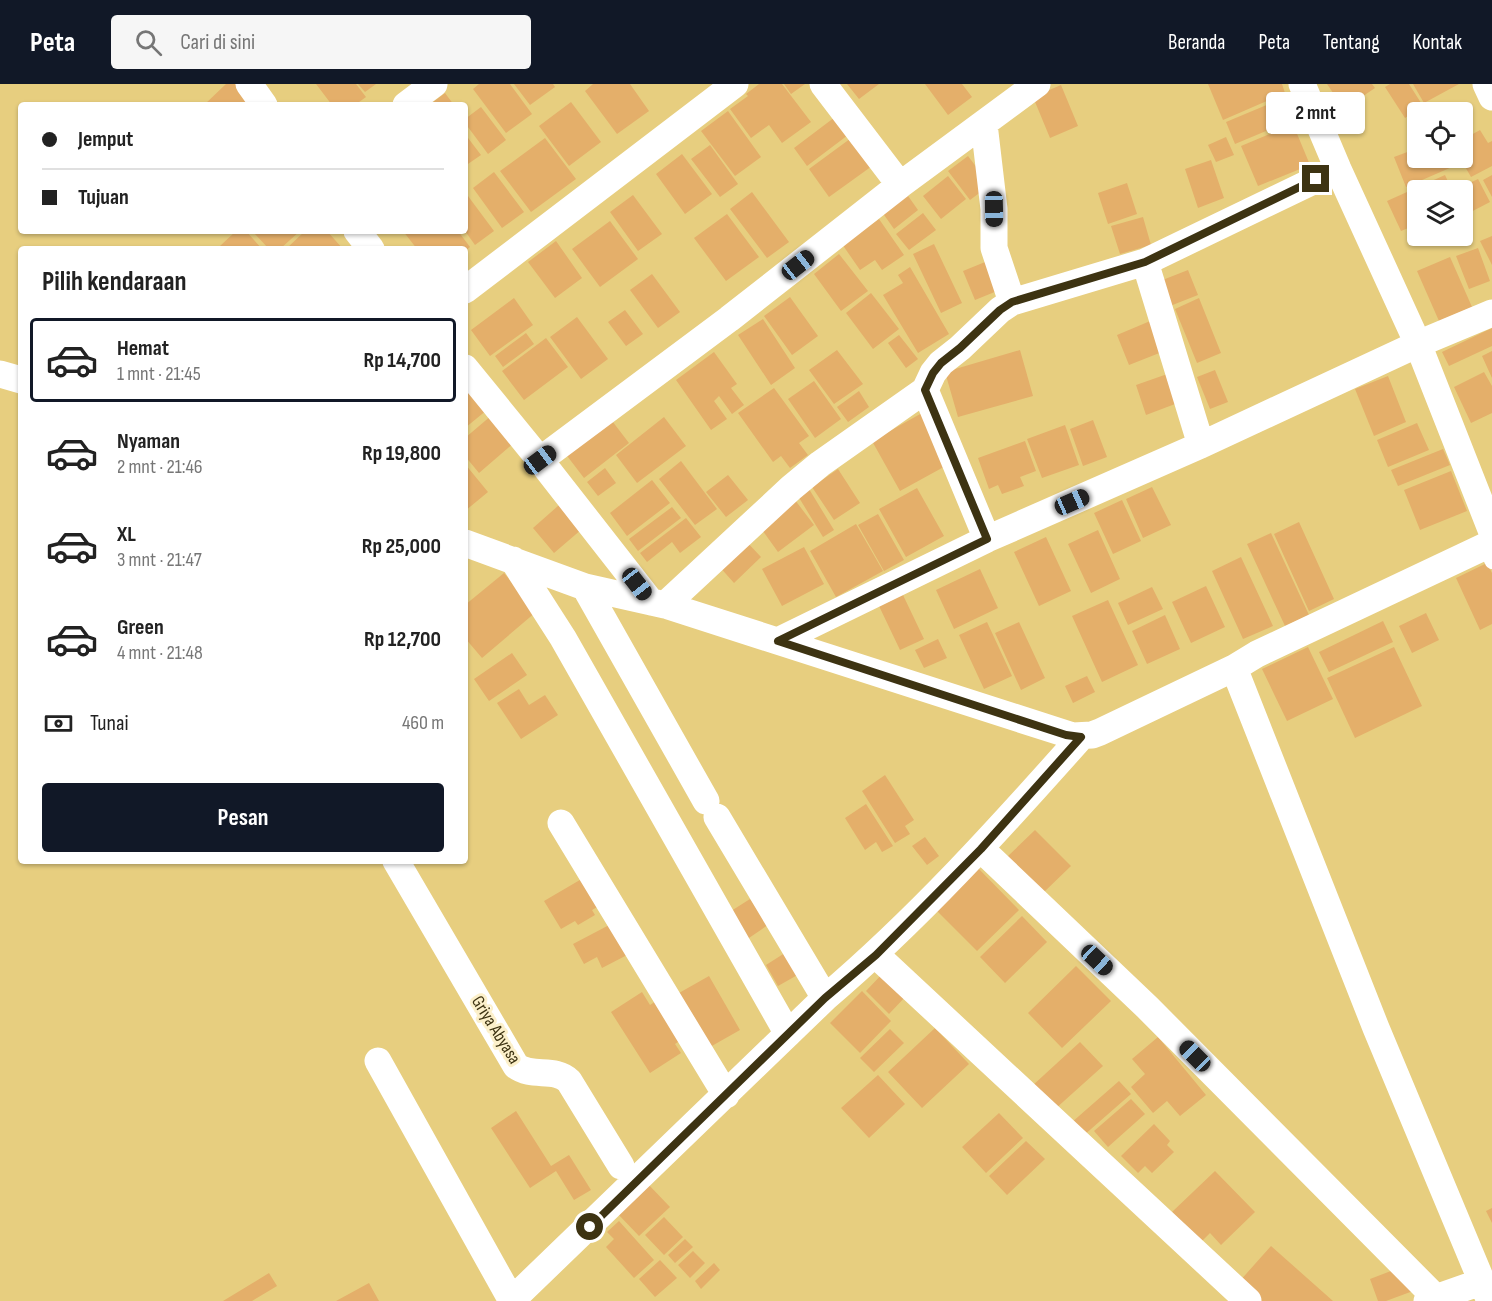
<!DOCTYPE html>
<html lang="id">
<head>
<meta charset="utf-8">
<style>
	:root { --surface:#fff; --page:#f6f6f6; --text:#222; --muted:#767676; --line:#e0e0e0; --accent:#111827 }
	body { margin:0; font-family:"Sofia Sans Condensed",sans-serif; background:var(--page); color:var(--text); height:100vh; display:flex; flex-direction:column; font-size:22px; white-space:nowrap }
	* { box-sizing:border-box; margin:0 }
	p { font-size:20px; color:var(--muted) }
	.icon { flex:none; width:33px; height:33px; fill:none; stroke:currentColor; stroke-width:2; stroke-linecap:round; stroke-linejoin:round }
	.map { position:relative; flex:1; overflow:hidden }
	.sheet { position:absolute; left:18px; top:162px; width:450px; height:618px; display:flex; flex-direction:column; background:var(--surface); border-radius:6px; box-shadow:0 2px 4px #0004 }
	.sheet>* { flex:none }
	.hud { position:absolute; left:18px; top:18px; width:450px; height:132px; border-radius:6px; box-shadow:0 2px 4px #0004; display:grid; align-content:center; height:132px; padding:0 24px; background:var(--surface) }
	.fabs { position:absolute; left:1407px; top:18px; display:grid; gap:12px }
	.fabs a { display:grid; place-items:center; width:66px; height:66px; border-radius:6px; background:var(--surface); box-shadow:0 2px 4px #0004; font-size:30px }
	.end { position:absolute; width:27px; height:27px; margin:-14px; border:8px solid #3d3312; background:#fff; box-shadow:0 0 0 3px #fff }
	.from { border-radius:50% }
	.bubble { position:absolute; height:42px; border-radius:6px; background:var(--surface); box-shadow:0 2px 4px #0004; font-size:20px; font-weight:700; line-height:42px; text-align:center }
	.car { position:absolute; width:18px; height:36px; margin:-18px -9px; border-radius:8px; box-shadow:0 0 4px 2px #0007; background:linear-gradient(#222 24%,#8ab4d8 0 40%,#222 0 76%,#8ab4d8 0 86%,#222 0) }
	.hud b { display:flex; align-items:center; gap:21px; height:57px; font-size:22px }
	.hud b+b { border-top:2px solid var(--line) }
	.hud i { width:15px; height:15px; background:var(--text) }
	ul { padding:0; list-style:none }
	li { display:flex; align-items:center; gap:18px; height:84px; margin:0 12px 9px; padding:0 12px; border:3px solid transparent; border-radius:6px }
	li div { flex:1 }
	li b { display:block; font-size:22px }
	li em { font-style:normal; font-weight:700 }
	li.current { border-color:var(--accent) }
	li>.icon { width:54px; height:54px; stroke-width:1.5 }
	h2 { padding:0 24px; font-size:27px; line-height:72px }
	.pay { display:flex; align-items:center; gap:15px; height:66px; padding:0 24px; font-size:22px }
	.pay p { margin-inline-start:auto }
	.cta { display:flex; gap:12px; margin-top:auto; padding:12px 24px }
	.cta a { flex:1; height:69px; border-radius:6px; background:var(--accent); color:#fff; font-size:24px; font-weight:700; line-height:69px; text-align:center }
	header { display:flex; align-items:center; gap:36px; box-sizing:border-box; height:84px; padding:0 30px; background:var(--accent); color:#fff }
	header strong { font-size:28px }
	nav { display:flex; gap:33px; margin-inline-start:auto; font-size:21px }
	.search { width:420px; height:54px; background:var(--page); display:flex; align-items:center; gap:15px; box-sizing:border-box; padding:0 21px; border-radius:6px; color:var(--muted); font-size:22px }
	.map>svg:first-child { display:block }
	.building { fill:#e4af6a }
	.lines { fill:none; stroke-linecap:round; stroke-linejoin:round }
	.service { stroke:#fff; stroke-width:14 }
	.minor { stroke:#fff; stroke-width:27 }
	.route { stroke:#3d3312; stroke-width:8 }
	.labels { text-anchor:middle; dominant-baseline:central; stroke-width:6; stroke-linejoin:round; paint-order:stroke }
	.street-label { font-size:18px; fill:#3d3312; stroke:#fcf0ca }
</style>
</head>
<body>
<header>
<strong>Peta</strong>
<div class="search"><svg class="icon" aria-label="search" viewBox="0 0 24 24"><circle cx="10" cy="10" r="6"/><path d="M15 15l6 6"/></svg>Cari di sini</div>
<nav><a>Beranda</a><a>Peta</a><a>Tentang</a><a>Kontak</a></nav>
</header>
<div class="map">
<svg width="1492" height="1217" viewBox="0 0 1492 1217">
	<rect width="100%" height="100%" fill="#e7ce7f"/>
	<!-- building -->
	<path class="building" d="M226 0H235L254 21H204Z
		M316 0H356L366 13 355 21H332Z
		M358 0H376L365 8Z
		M479 0H510L532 30 506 49 473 5Z
		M514 0H553L555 3 530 21Z
		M593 0H630L649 27 617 50 585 7Z
		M759 0H782L811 38 782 59 769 41 751 54 730 25 748 12 746 10Z
		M784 0H805L791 10Z
		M847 0H879L859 15Z
		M925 0H962L972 13 948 31Z
		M1208 0H1282L1285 9 1223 36Z
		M1327 0H1372L1375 4 1344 25Z
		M1390 0H1409L1423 22 1405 34 1385 3Z
		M1413 0H1459L1424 19Z
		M1061 1 1078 42 1050 54 1033 13Z
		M445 9 454 21H429Z
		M1281 15 1290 37 1235 60 1226 38Z
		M571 18 601 58 569 82 539 42Z
		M481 23 506 56 488 70 465 39V35Z
		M728 27 761 73 735 92 701 47Z
		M839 30 852 48 807 82 794 64Z
		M1293 40 1310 81 1258 102 1241 62Z
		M1480 46 1488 59 1492 57V82L1471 93 1460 74H1462V56Z
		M858 49 879 77 829 113 809 85Z
		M465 50 481 71 465 82Z
		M1226 53 1234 71 1216 78 1208 61Z
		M545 54 576 95 531 128 500 87Z
		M710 61 738 100 720 113 691 75Z
		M1418 64V74H1447L1452 83 1406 103 1394 73Z
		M682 70 712 110 685 130 656 90Z
		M968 72 990 101 970 116 948 87Z
		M1211 76 1224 114 1198 124 1185 85Z
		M494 88 524 128 502 144 473 104Z
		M1445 91 1452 106H1418V140L1401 147 1387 117Z
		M1492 91V113L1483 96Z
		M948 92 966 115 941 135 923 112Z
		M1478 95 1490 118 1465 131 1462 125V106H1455Z
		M1127 99 1137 130 1108 140 1098 109Z
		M752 108 789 158 767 174 730 125Z
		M906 109 918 126 894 145 882 128Z
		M633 111 662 150 638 167 610 128Z
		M468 112 494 147 475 161 465 147V115Z
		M923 129 936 146 909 166 896 150Z
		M727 130 759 173 726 197 694 154Z
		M1143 133 1151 161 1120 170 1111 142Z
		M879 135 904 171 882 186 875 176 860 186 842 160Z
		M610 137 638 175 600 203 572 165Z
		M236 147H246L262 165H223L220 162Z
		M257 147H300L280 165H269L254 149Z
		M305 147H327L343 165H286Z
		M403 147H458L470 163 465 167V165H417Z
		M1492 152V181L1480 157Z
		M556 157 582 194 555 214 528 178Z
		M934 160 962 219 941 229 913 170Z
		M1478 164 1490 197 1469 205 1456 172Z
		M839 170 868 207 841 227 814 190Z
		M1450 173 1472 223 1439 237 1417 187Z
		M990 176 1002 205 975 216 963 187Z
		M910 183 949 250 918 269 883 211 903 199 898 191Z
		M1188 186 1198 211 1170 222 1160 197Z
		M652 190 680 228 658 244 630 206Z
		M871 209 899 245 873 265 846 229Z
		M790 213 818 252 792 271 764 232Z
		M514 214 533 241 490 272 471 246Z
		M1199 214 1221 269 1197 279 1175 225Z
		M625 226 643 250 626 262 608 238Z
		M577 233 608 275 581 295 550 253Z
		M763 235 795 284 771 301 738 251Z
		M1155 235 1167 266 1129 281 1117 251Z
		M1492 244V262L1449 282 1442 268Z
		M526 249 534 260 503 283 495 272Z
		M899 251 918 275 906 284 888 259Z
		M546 254 568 283 524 316 502 287Z
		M837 266 863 300 834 320 809 286Z
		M1020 266 1033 312 958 333 945 288Z
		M1492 267V294L1482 272Z
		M714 268 737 300 731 304 744 321 732 330 719 312 714 317 727 335 711 346 676 296Z
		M1215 286 1228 318 1210 325 1197 293Z
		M1173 288 1183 317 1146 331 1136 301Z
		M1484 288 1492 302V329L1471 339 1454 303Z
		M1388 292 1406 338 1374 352 1355 305Z
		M814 297 841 335 815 354 788 315Z
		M474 298 493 321 465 344V305Z
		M774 304 809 352 799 359 808 371 790 384 781 372 773 378 738 329Z
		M859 307 869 323 848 338 837 323Z
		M606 329 629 359 584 394 561 364Z
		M922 329 951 379 900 407 872 357Z
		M492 331 515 358 479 389 465 372V354Z
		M664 333 686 362 637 399 616 371Z
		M1093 336 1107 373 1083 382 1070 345Z
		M1417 339 1429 366 1388 383 1377 356Z
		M1065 341 1079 381 1042 394 1027 355Z
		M1025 357 1036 387 1020 393 1024 402 1002 410 998 401 989 405 978 374Z
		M1443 365 1450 381 1398 402 1391 386Z
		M681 377 717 425 695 441 659 395Z
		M465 380 488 408 465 427Z
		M605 384 616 399 598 412 587 398Z
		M838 385 860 419 834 436 812 403Z
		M1451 387 1467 427 1420 446 1404 406Z
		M728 391 748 416 726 433 706 408Z
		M652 396 670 419 627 452 610 429Z
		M1152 403 1171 441 1143 454 1126 415Z
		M917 404 944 452 906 473 879 425Z
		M809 405 834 446 823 453 798 412Z
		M567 414 589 439 554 469 533 444Z
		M795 416 814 441 778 468 760 443Z
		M1122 416 1141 457 1113 470 1094 429Z
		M672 423 681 434 638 467 629 455Z
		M878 430 904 476 884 487 858 441Z
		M686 434 701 453 680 469 672 458 647 478 640 469Z
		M1299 438 1334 515 1309 527 1274 450Z
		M856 440 883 487 836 513 810 467Z
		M1098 446 1120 495 1091 509 1068 460Z
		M1271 449 1309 531 1285 542 1247 460Z
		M1046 453 1071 507 1039 522 1014 468Z
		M745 456 761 473 734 499 718 481Z
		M804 463 824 500 782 522 762 485Z
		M1241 473 1273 542 1243 555 1212 487Z
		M1487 479 1492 489V540L1480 546 1456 494Z
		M980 485 998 524 954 545 936 506Z
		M504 489 536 528 482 574 465 554V521Z
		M1206 502 1225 543 1191 559 1172 518Z
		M1152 503 1163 525 1128 541 1118 519Z
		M903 511 924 555 900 566 879 522Z
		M1108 516 1138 581 1102 598 1072 532Z
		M1426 529 1439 556 1412 569 1399 542Z
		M1165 531 1180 565 1147 580 1132 547Z
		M1383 537 1393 558 1329 588 1319 568Z
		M987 538 1012 592 984 605 959 551Z
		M1019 538 1045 594 1021 606 995 549Z
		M938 555 947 574 924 584 915 566Z
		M1308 563 1333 615 1287 637 1262 585Z
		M1394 563 1422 622 1355 654 1327 594Z
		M512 569 527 591 489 617 474 595Z
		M1087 592 1095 608 1073 619 1065 602Z
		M519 605 529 621 545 611 558 631 521 655 497 619Z
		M885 691 914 736 905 742 910 750 895 759 862 707Z
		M866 720 893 762 882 768 876 758 865 766 845 734Z
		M1035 746 1071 782 1043 809 1007 773Z
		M925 753 939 772 927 781 912 762Z
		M978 784 1019 826 977 867 936 826Z
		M585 793 601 821 592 826 595 831 578 841 575 837 561 845 544 817Z
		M750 815 768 841 746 856 728 829Z
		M1022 832 1047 858 1005 899 980 873Z
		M613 839 629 870 602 884 597 873 584 880 573 860Z
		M788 867 801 889 778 902 766 881Z
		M1076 882 1111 917 1062 964 1028 929Z
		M884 888 907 911 889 930 866 907Z
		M709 892 740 946 710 963 679 909Z
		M862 907 891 937 860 969 830 939Z
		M642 908 650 921 656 917 681 956 675 960 681 969 650 989 611 928Z
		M935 944 969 980 922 1024 888 988Z
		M890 945 904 959 874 988 860 974Z
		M1158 953 1206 1011 1180 1032 1167 1017 1153 1029 1131 1003 1145 990 1132 975Z
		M1080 958 1103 982 1054 1026 1032 1002Z
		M878 991 905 1020 869 1054 841 1024Z
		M1119 997 1131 1010 1083 1052 1071 1039Z
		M1131 1015 1145 1030 1108 1063 1094 1047Z
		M516 1027 551 1082 569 1071 591 1106 574 1116 556 1087 530 1104 491 1044Z
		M999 1029 1023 1054 986 1089 962 1063Z
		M1154 1040 1170 1057 1167 1061 1174 1068 1152 1089 1145 1082 1138 1089 1121 1072Z
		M1026 1057 1045 1075 1007 1111 989 1092Z
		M1215 1087 1255 1128 1221 1161 1210 1149 1201 1158 1172 1128Z
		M647 1099 670 1123 639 1152 617 1129Z
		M1492 1124V1139L1486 1127Z
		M664 1133 683 1153 664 1171 645 1151Z
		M619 1137 654 1176 634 1194 606 1163 614 1155 607 1148Z
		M685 1155 693 1163 675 1179 668 1171Z
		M1271 1162 1333 1217H1258L1238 1199Z
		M693 1167 705 1179 690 1194 678 1181Z
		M660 1176 677 1194 655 1213 639 1195Z
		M714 1179 720 1186 701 1205 695 1197Z
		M1404 1182 1413 1207 1386 1217H1378L1370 1195Z
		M269 1189 277 1202 252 1217H223Z
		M369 1199 379 1217H336Z"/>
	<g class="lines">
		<!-- service -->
		<path class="service" d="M1484 462 1492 478"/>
		<!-- minor -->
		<path class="minor" d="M249 0 264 21
			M823 0 900 101
			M1302 0 1338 85 1418 260 1492 448
			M1486 0 1492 13
			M406 21 434 0
			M984 40 994 125V164L1012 218 1000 226 960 264 941 279 933 289 925 306 987 455
			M357 147 371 165
			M465 206 735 0
			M1012 218 1145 178
			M465 284 540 376 651 518
			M0 290 21 296
			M1201 361 1145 178 1338 85
			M540 376 729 235 900 101 1037 0
			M465 459 585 503 665 521 1073 652 1092 651 1100 648 1234 584 1376 944 1490 1217
			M513 476 563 554 788 950
			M585 503 706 717
			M665 521 791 404 820 380 925 306
			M778 557 987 455 1201 361 1418 260 1492 229
			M1234 584 1257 570 1492 459
			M717 733 825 914
			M561 739 726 1011
			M981 765 1147 923 1436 1214
			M396 777 516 982C532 994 555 983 569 997L621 1082
			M876 871 1248 1217
			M378 977 512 1217
			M511 1217 825 914C918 835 1000 744 1081 653
			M1427 1217 1481 1198"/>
	</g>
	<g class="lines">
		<!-- route -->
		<path class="route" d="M590 1143 825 914 876 871 981 765 1081 653 1066 651 778 557 987 455 925 306 933 289 941 279 960 264 1000 226 1012 218 1145 178 1316 95"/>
	</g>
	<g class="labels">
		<!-- street labels -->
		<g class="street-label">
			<text transform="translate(496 946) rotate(58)">Griya Abyasa</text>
		</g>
	</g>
</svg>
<div class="fabs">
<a><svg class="icon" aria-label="locate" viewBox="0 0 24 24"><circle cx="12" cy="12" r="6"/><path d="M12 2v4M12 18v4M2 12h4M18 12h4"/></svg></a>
<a><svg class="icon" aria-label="layers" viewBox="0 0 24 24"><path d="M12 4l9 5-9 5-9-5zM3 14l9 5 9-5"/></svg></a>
</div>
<i class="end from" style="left:590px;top:1143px"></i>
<i class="end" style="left:1316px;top:95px"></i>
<div class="bubble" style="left:1266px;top:8px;width:99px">2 mnt</div>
<i class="car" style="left:994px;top:125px;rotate:179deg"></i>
<i class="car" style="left:798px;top:181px;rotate:52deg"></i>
<i class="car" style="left:540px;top:376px;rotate:53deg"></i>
<i class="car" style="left:1072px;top:418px;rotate:66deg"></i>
<i class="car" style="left:637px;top:500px;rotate:142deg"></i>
<i class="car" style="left:1097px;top:876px;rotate:133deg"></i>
<i class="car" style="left:1195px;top:972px;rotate:315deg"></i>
<div class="hud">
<b><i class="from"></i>Jemput</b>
<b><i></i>Tujuan</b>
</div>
<section class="sheet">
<h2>Pilih kendaraan</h2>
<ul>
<li class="current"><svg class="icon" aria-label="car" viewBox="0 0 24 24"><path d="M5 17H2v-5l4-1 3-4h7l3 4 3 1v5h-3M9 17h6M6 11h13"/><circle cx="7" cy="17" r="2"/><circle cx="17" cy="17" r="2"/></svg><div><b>Hemat</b><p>1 mnt · 21:45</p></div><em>Rp 14,700</em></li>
<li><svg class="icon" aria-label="car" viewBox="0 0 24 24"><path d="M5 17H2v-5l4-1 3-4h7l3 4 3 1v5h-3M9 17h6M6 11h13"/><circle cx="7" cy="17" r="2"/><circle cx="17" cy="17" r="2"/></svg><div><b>Nyaman</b><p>2 mnt · 21:46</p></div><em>Rp 19,800</em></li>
<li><svg class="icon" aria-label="car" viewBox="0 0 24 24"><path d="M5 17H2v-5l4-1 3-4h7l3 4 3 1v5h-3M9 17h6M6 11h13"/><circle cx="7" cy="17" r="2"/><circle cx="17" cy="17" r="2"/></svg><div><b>XL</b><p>3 mnt · 21:47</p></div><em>Rp 25,000</em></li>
<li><svg class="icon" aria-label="car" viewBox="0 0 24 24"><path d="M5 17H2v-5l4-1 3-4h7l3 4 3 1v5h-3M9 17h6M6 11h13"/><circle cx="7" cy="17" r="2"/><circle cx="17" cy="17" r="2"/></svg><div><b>Green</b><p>4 mnt · 21:48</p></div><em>Rp 12,700</em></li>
</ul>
<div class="pay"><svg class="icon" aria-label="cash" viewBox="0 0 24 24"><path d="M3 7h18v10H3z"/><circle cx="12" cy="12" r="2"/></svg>Tunai<p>460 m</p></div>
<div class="cta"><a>Pesan</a></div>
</section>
</div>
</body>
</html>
